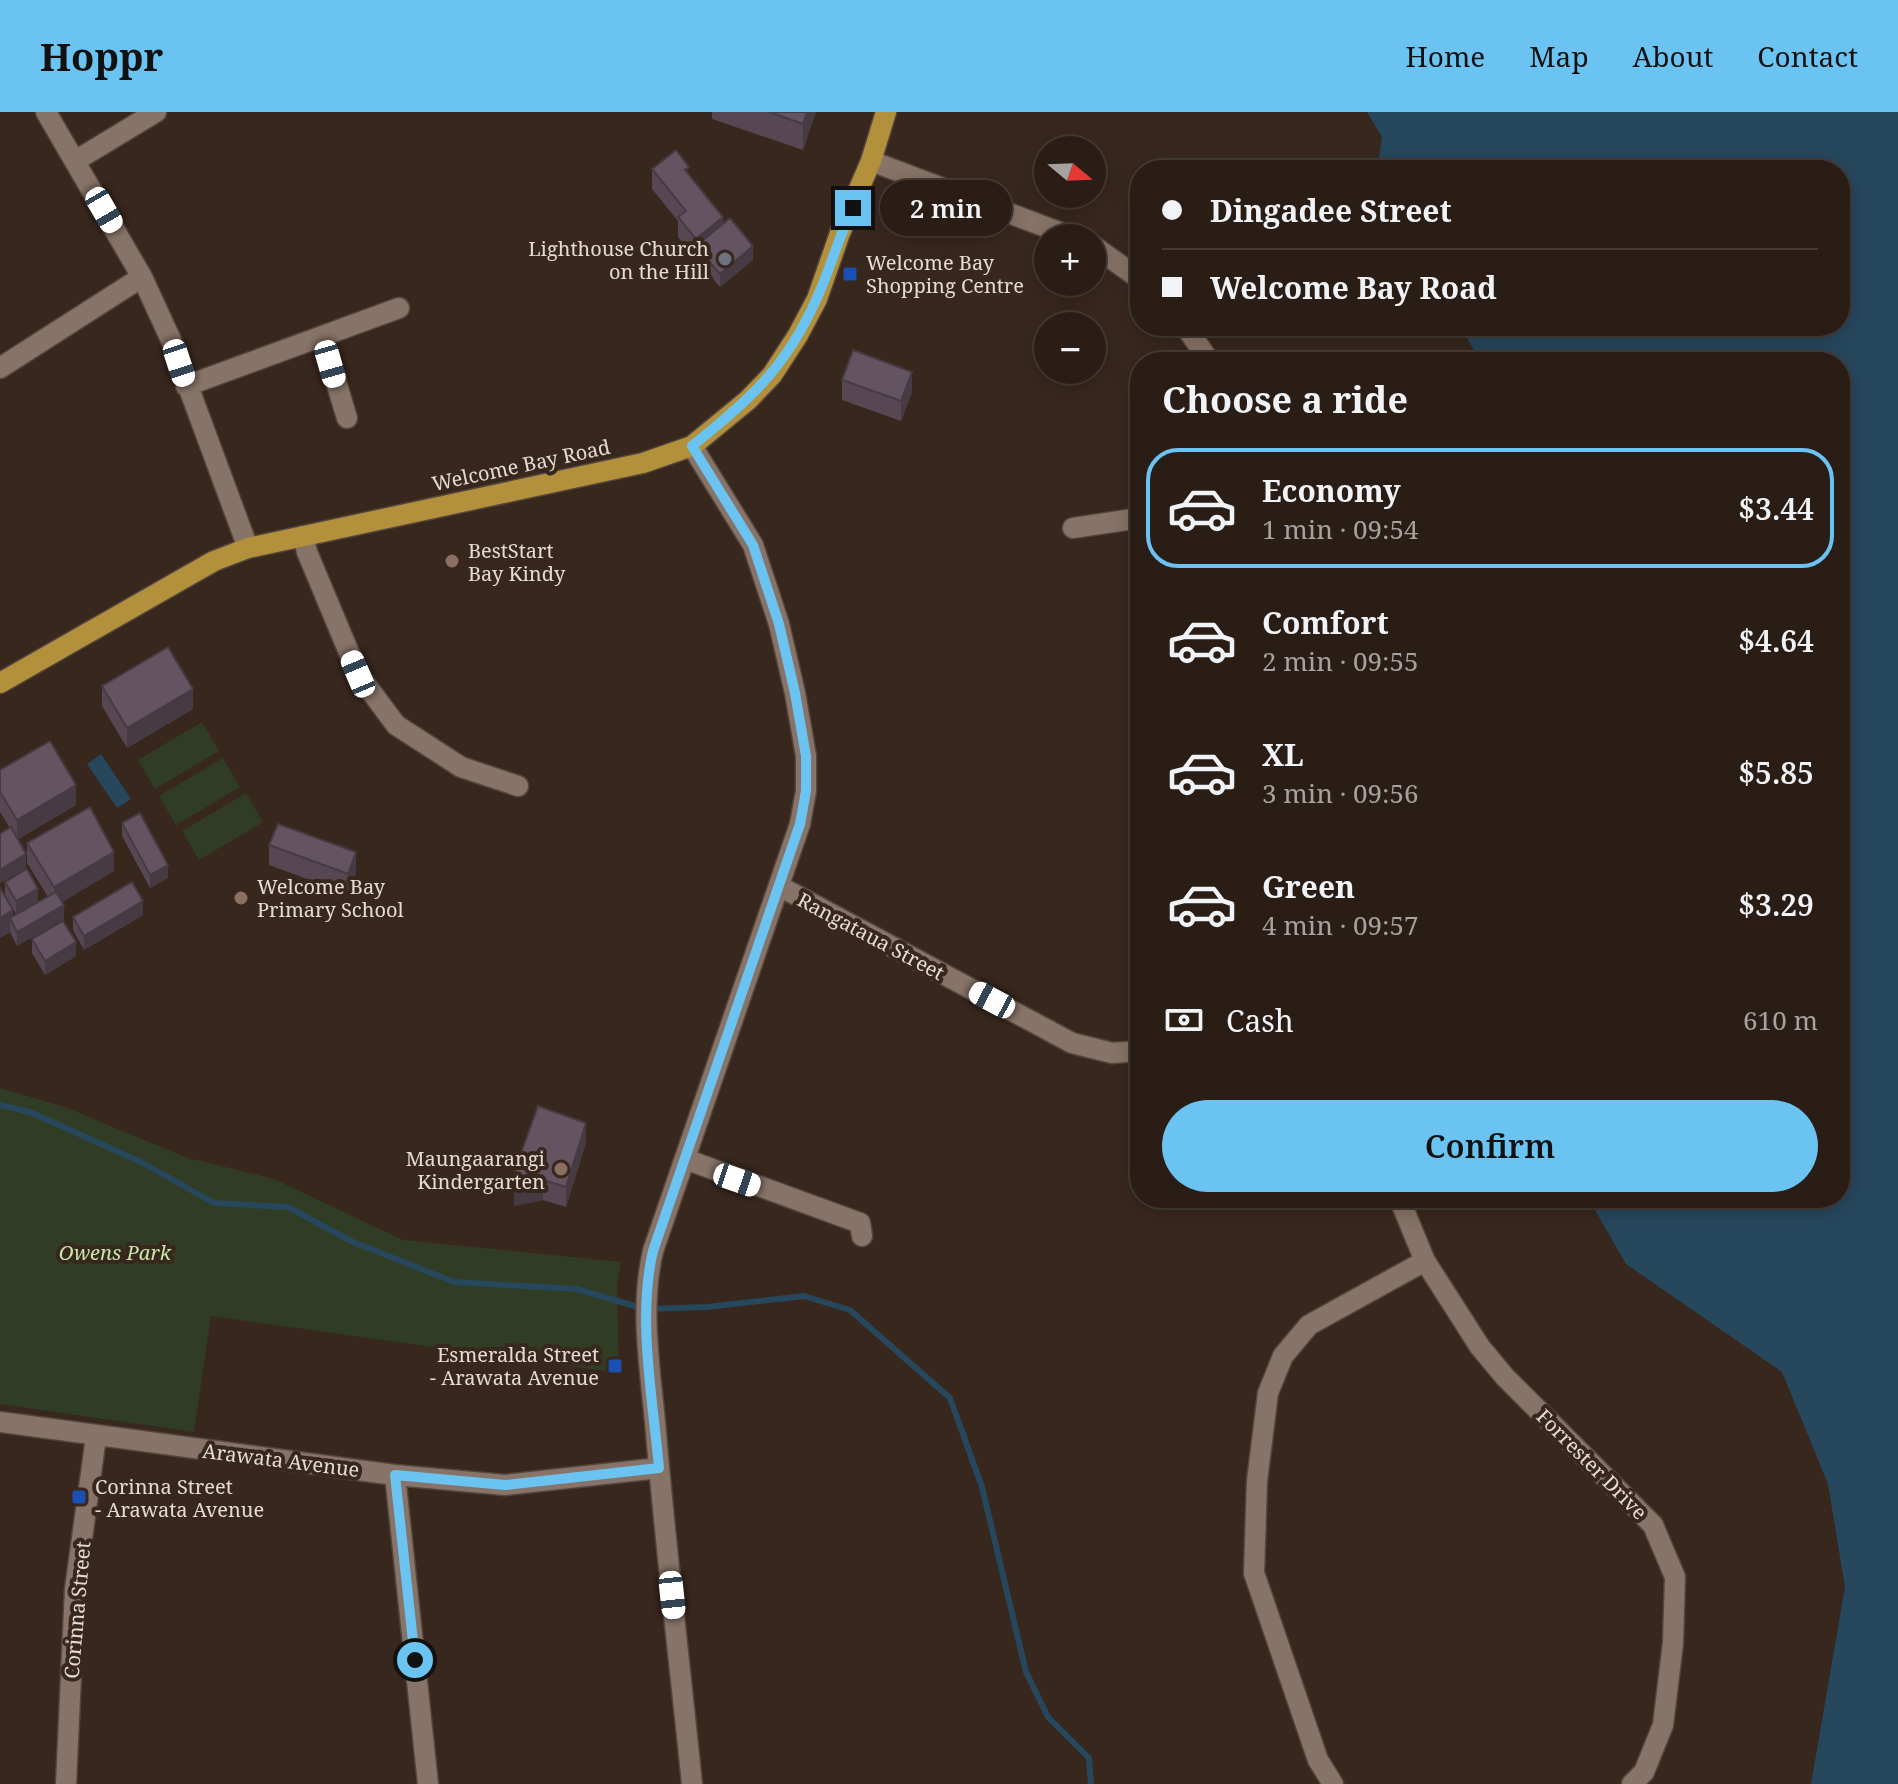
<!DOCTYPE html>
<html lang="en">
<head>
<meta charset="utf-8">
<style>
	:root { --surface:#2a1d16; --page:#362a23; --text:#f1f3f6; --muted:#a5a2a1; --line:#463b35; --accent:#6bc3f2 }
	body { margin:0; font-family:"Noto Serif",serif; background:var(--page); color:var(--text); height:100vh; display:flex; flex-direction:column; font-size:30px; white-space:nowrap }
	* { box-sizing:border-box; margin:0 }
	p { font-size:26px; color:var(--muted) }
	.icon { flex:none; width:44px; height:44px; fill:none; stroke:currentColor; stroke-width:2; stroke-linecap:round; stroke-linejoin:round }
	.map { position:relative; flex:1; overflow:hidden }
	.panel { position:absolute; left:1130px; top:240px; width:720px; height:856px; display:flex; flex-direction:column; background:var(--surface); border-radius:32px; box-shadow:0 4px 20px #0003,0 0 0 2px var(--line) }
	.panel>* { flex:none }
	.guide { position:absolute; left:1130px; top:48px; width:720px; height:176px; border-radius:32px; box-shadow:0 4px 20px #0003,0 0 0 2px var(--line); display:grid; align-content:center; height:176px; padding:0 32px; background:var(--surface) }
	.needle { width:52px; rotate:109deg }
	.buttons { position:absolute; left:1034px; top:24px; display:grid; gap:16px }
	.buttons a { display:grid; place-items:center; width:72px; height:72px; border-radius:50%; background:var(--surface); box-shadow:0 4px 20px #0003,0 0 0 2px var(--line); font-size:40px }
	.end { position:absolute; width:36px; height:36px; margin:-18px; border:10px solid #6bc3f2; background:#111; box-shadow:0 0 0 4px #111 }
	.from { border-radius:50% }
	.bubble { position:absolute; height:56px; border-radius:28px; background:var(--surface); box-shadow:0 4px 20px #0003,0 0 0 2px var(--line); font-size:26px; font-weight:600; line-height:56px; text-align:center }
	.car { position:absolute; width:24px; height:48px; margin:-24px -12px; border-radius:10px; box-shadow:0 0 6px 2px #0007; background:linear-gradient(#fff 24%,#345 0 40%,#fff 0 76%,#345 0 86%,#fff 0) }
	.guide b { display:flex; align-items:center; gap:28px; height:76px; font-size:30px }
	.guide b+b { border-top:2px solid var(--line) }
	.guide i { width:20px; height:20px; background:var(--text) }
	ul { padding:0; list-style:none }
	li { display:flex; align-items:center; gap:24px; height:120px; margin:0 16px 12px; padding:0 16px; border:4px solid transparent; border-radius:32px }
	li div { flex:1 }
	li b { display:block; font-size:30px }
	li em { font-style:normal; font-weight:600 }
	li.active { border-color:var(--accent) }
	li>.icon { width:72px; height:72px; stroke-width:1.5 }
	h2 { padding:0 32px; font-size:36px; line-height:96px }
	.pay { display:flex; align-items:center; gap:20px; height:88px; padding:0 32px; font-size:30px }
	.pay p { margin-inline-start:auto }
	.cta { display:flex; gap:16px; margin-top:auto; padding:16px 32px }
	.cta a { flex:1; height:92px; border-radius:48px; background:var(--accent); color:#111; font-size:32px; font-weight:600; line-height:92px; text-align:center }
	header { display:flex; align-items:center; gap:48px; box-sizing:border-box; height:112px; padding:0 40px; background:var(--accent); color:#111 }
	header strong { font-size:38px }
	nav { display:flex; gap:44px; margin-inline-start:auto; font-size:28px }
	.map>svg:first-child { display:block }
	.green { fill:#303c24 }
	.water { fill:#27475d }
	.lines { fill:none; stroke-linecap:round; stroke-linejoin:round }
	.stream { stroke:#27475d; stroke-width:6 }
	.minor-casing { stroke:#53453c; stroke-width:23 }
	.major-casing { stroke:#53453c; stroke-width:23 }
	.minor { stroke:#877367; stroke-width:20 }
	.major { stroke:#b3903c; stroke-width:20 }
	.wall { fill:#564753 }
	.shaded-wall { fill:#463a43 }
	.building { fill:#645360; stroke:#463a43; stroke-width:2 }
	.route { stroke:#6bc3f2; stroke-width:10 }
	.worship-dot { fill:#6b7280; stroke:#38271d; stroke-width:3 }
	.transit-dot { fill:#1a4fb4; stroke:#38271d; stroke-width:3 }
	.education-dot { fill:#8d6e63; stroke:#38271d; stroke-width:3 }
	.labels { text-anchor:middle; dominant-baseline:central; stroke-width:8; stroke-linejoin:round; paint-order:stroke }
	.poi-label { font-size:20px; fill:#e6dbd4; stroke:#38271d; text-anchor:start }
	.street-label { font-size:20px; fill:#e6dbd4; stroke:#38271d }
	.park-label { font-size:20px; font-style:italic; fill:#c9e7ad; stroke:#38271d }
</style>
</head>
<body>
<header>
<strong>Hoppr</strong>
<nav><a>Home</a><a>Map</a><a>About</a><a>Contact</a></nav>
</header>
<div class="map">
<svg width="1898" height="1672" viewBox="0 0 1898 1672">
	<rect width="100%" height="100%" fill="#38271d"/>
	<!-- green -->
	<path class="green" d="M202 610 219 639 155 677 138 648Z
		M223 646 240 675 176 713 159 684Z
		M246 681 263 710 199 748 182 719Z
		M0 976 65 995 188 1046 274 1067 403 1128 621 1150 617 1172 619 1261 211 1204 194 1320 0 1292Z"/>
	<!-- water -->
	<path class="water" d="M1367 0H1898V1672H1811L1845 1475 1828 1372 1782 1260 1626 1152 1588 1086H1840V250H1480L1461 214H1840V58H1377L1382 25Z
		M101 642 131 687 117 696 87 652Z"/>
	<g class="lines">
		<!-- stream -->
		<path class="stream" d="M0 993 30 1000 141 1050 214 1091 288 1095 353 1130 454 1170 577 1177 645 1197 707 1195 804 1184 850 1198 950 1286 982 1375 1026 1560 1048 1605 1089 1646 1091 1672"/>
		<!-- minor casing -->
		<g class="minor-casing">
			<path id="minor" d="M46 0 142 165 171 228 248 436
				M75 49 156 0
				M871 49 1075 126
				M1092 133 1140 167
				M1185 214 1210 250
				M322 224 347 306
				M0 256 142 165
				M186 274 399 196
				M692 334 753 433 779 512 795 581 806 644V679L800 712 653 1139C639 1199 651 1261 656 1321 666 1438 680 1555 692 1672
				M1073 416 1140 406
				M303 424 307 440 358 562 396 613 461 655 518 674
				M779 774 1072 931 1112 941 1140 939
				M685 1047 860 1111 862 1124
				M1399 1086 1425 1149 1480 1235 1505 1265 1653 1413 1675 1465 1673 1531 1663 1613 1644 1660 1632 1672
				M0 1310 395 1363 505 1373 659 1356
				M395 1363 428 1672
				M66 1672 75 1477 96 1325
				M1333 1672 1318 1648 1254 1461 1257 1369 1268 1281 1283 1244 1309 1213 1425 1149"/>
		</g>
		<!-- major casing -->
		<g class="major-casing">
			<path id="major" d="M0 571 214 449 248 436 643 351 692 334 748 288 772 263 798 223 817 187 840 121 871 49 886 0"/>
		</g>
		<!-- minor -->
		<use href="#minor" class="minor"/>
		<!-- major -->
		<use href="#major" class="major"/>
	</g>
	<!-- wall -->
	<path class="wall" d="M712 0H816L803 38 712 7Z
		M652 57 689 64 723 111 753 148 720 175 678 125V109L652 77Z
		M842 268 912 280 901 309 842 288Z
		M102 574 193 597 127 636 102 594Z
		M0 658 76 693 18 727 26 756 0 771V722L10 716 0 700Z
		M122 711 168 766 150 776 122 724Z
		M27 731 114 759 62 790 64 807 17 834 10 820 0 826V776L13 805 48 785 27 751Z
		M269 733 356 760 348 782 269 753Z
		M27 757 16 802 5 783V770Z
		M143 803 84 838 73 818V805Z
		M32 827 76 844 45 863 32 841Z
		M586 1031 566 1095 543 1088 514 1094V1074Z"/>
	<!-- shaded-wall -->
	<path class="shaded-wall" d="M807 0H816L803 38V12Z
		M723 105V125L696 134V127Z
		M753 134V148L720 175V162Z
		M912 260V280L901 309V289Z
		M193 577V597L127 636V616Z
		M76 673V693L17 728V708Z
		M114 740V759L54 795V775Z
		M356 740V760L348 782V762Z
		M26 742V756L0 771V758Z
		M168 753V766L150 776V763Z
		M38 777V790L16 802V789Z
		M143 789V803L84 838V824Z
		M64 793V807L17 834V820Z
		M13 798V812L10 806V820L0 826V806Z
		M76 830V844L45 863V849Z
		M586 1011V1031L566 1095V1075Z
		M543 1068V1088L514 1094V1074Z"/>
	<!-- building -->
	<path class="building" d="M769 0H807L803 12Z
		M676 38 689 55 685 58 723 105 696 127 678 105 686 99 652 57Z
		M730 106 753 134 720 162 696 134Z
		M853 238 912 260 901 289 842 268Z
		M168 535 193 577 127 616 102 574Z
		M50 629 76 673 17 708 0 680V658Z
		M90 695 114 740 54 775 27 731Z
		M140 701 168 753 150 763 122 711Z
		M278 712 356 740 348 762 269 733Z
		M11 715 26 742 0 758V722Z
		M27 757 38 777 16 789 5 770Z
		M132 770 143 789 84 824 73 805Z
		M0 776 13 798 0 806Z
		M56 780 64 793 17 820 10 806Z
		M63 809 76 830 45 849 32 827Z
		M538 994 586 1011 566 1075 543 1068 514 1074 516 1055Z"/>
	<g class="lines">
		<!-- route -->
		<path class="route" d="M415 1548 395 1363 505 1373 659 1356C653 1288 637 1206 653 1139L800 712 806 679V644L795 581 779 512 753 433 692 334C749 288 785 257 816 188 830 158 838 126 853 96"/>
	</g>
	<!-- markers -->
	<circle class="worship-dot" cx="725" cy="147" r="8"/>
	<g class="transit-dot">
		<rect x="842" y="154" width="16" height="16" rx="4"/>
		<rect x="607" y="1246" width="16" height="16" rx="4"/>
		<rect x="71" y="1377" width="16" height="16" rx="4"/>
	</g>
	<g class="education-dot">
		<circle cx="452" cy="449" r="8"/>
		<circle cx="241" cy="786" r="8"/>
		<circle cx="561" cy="1057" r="8"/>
	</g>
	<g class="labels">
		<!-- poi labels -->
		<g class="poi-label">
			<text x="709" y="136" text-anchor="end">Lighthouse Church<tspan x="709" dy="23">on the Hill</tspan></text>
			<text x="866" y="150">Welcome Bay<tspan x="866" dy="23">Shopping Centre</tspan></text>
			<text x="468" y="438">BestStart<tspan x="468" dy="23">Bay Kindy</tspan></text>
			<text x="257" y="774">Welcome Bay<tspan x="257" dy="23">Primary School</tspan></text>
			<text x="545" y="1046" text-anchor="end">Maungaarangi<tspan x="545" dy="23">Kindergarten</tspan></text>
			<text x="599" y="1242" text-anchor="end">Esmeralda Street<tspan x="599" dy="23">- Arawata Avenue</tspan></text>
			<text x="95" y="1374">Corinna Street<tspan x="95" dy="23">- Arawata Avenue</tspan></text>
		</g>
		<!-- street labels -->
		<g class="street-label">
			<text transform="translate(521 353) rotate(-12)">Welcome Bay Road</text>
			<text transform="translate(871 824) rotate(28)">Rangataua Street</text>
			<text transform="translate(281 1348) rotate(7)">Arawata Avenue</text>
			<text transform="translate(1592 1352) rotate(45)">Forrester Drive</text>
			<text transform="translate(77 1498) rotate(-85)">Corinna Street</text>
		</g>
		<!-- park labels -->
		<g class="park-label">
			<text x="115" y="1140">Owens Park</text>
		</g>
	</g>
</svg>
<div class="buttons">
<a><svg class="needle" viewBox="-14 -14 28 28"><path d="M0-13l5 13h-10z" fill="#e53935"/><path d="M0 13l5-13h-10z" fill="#a5a2a1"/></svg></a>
<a>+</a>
<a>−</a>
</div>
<i class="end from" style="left:415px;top:1548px"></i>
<i class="end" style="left:853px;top:96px"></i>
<div class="bubble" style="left:880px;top:68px;width:132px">2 min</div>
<i class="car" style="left:104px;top:98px;rotate:150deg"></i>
<i class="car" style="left:179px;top:251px;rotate:162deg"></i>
<i class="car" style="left:330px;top:252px;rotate:164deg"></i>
<i class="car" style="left:358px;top:562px;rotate:337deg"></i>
<i class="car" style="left:992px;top:888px;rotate:298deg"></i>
<i class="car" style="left:737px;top:1068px;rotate:109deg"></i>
<i class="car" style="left:672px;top:1483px;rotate:174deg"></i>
<div class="guide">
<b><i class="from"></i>Dingadee Street</b>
<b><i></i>Welcome Bay Road</b>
</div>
<section class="panel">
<h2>Choose a ride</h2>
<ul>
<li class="active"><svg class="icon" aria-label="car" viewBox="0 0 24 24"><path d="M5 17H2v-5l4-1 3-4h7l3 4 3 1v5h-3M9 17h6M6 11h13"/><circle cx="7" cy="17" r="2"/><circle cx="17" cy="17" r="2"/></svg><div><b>Economy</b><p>1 min · 09:54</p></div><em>$3.44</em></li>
<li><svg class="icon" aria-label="car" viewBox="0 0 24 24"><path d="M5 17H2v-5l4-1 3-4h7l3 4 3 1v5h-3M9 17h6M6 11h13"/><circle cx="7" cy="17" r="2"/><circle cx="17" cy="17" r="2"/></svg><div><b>Comfort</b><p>2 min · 09:55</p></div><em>$4.64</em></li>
<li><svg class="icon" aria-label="car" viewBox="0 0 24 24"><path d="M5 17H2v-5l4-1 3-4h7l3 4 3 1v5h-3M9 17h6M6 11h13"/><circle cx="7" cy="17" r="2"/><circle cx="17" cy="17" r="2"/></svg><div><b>XL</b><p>3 min · 09:56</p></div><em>$5.85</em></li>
<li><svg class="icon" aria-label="car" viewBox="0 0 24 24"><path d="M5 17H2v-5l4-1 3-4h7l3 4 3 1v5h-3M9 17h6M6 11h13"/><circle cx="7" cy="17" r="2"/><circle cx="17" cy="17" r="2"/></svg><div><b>Green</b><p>4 min · 09:57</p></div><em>$3.29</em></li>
</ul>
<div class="pay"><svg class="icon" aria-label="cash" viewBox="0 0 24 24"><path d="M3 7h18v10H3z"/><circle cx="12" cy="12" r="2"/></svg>Cash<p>610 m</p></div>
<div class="cta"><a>Confirm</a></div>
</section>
</div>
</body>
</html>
